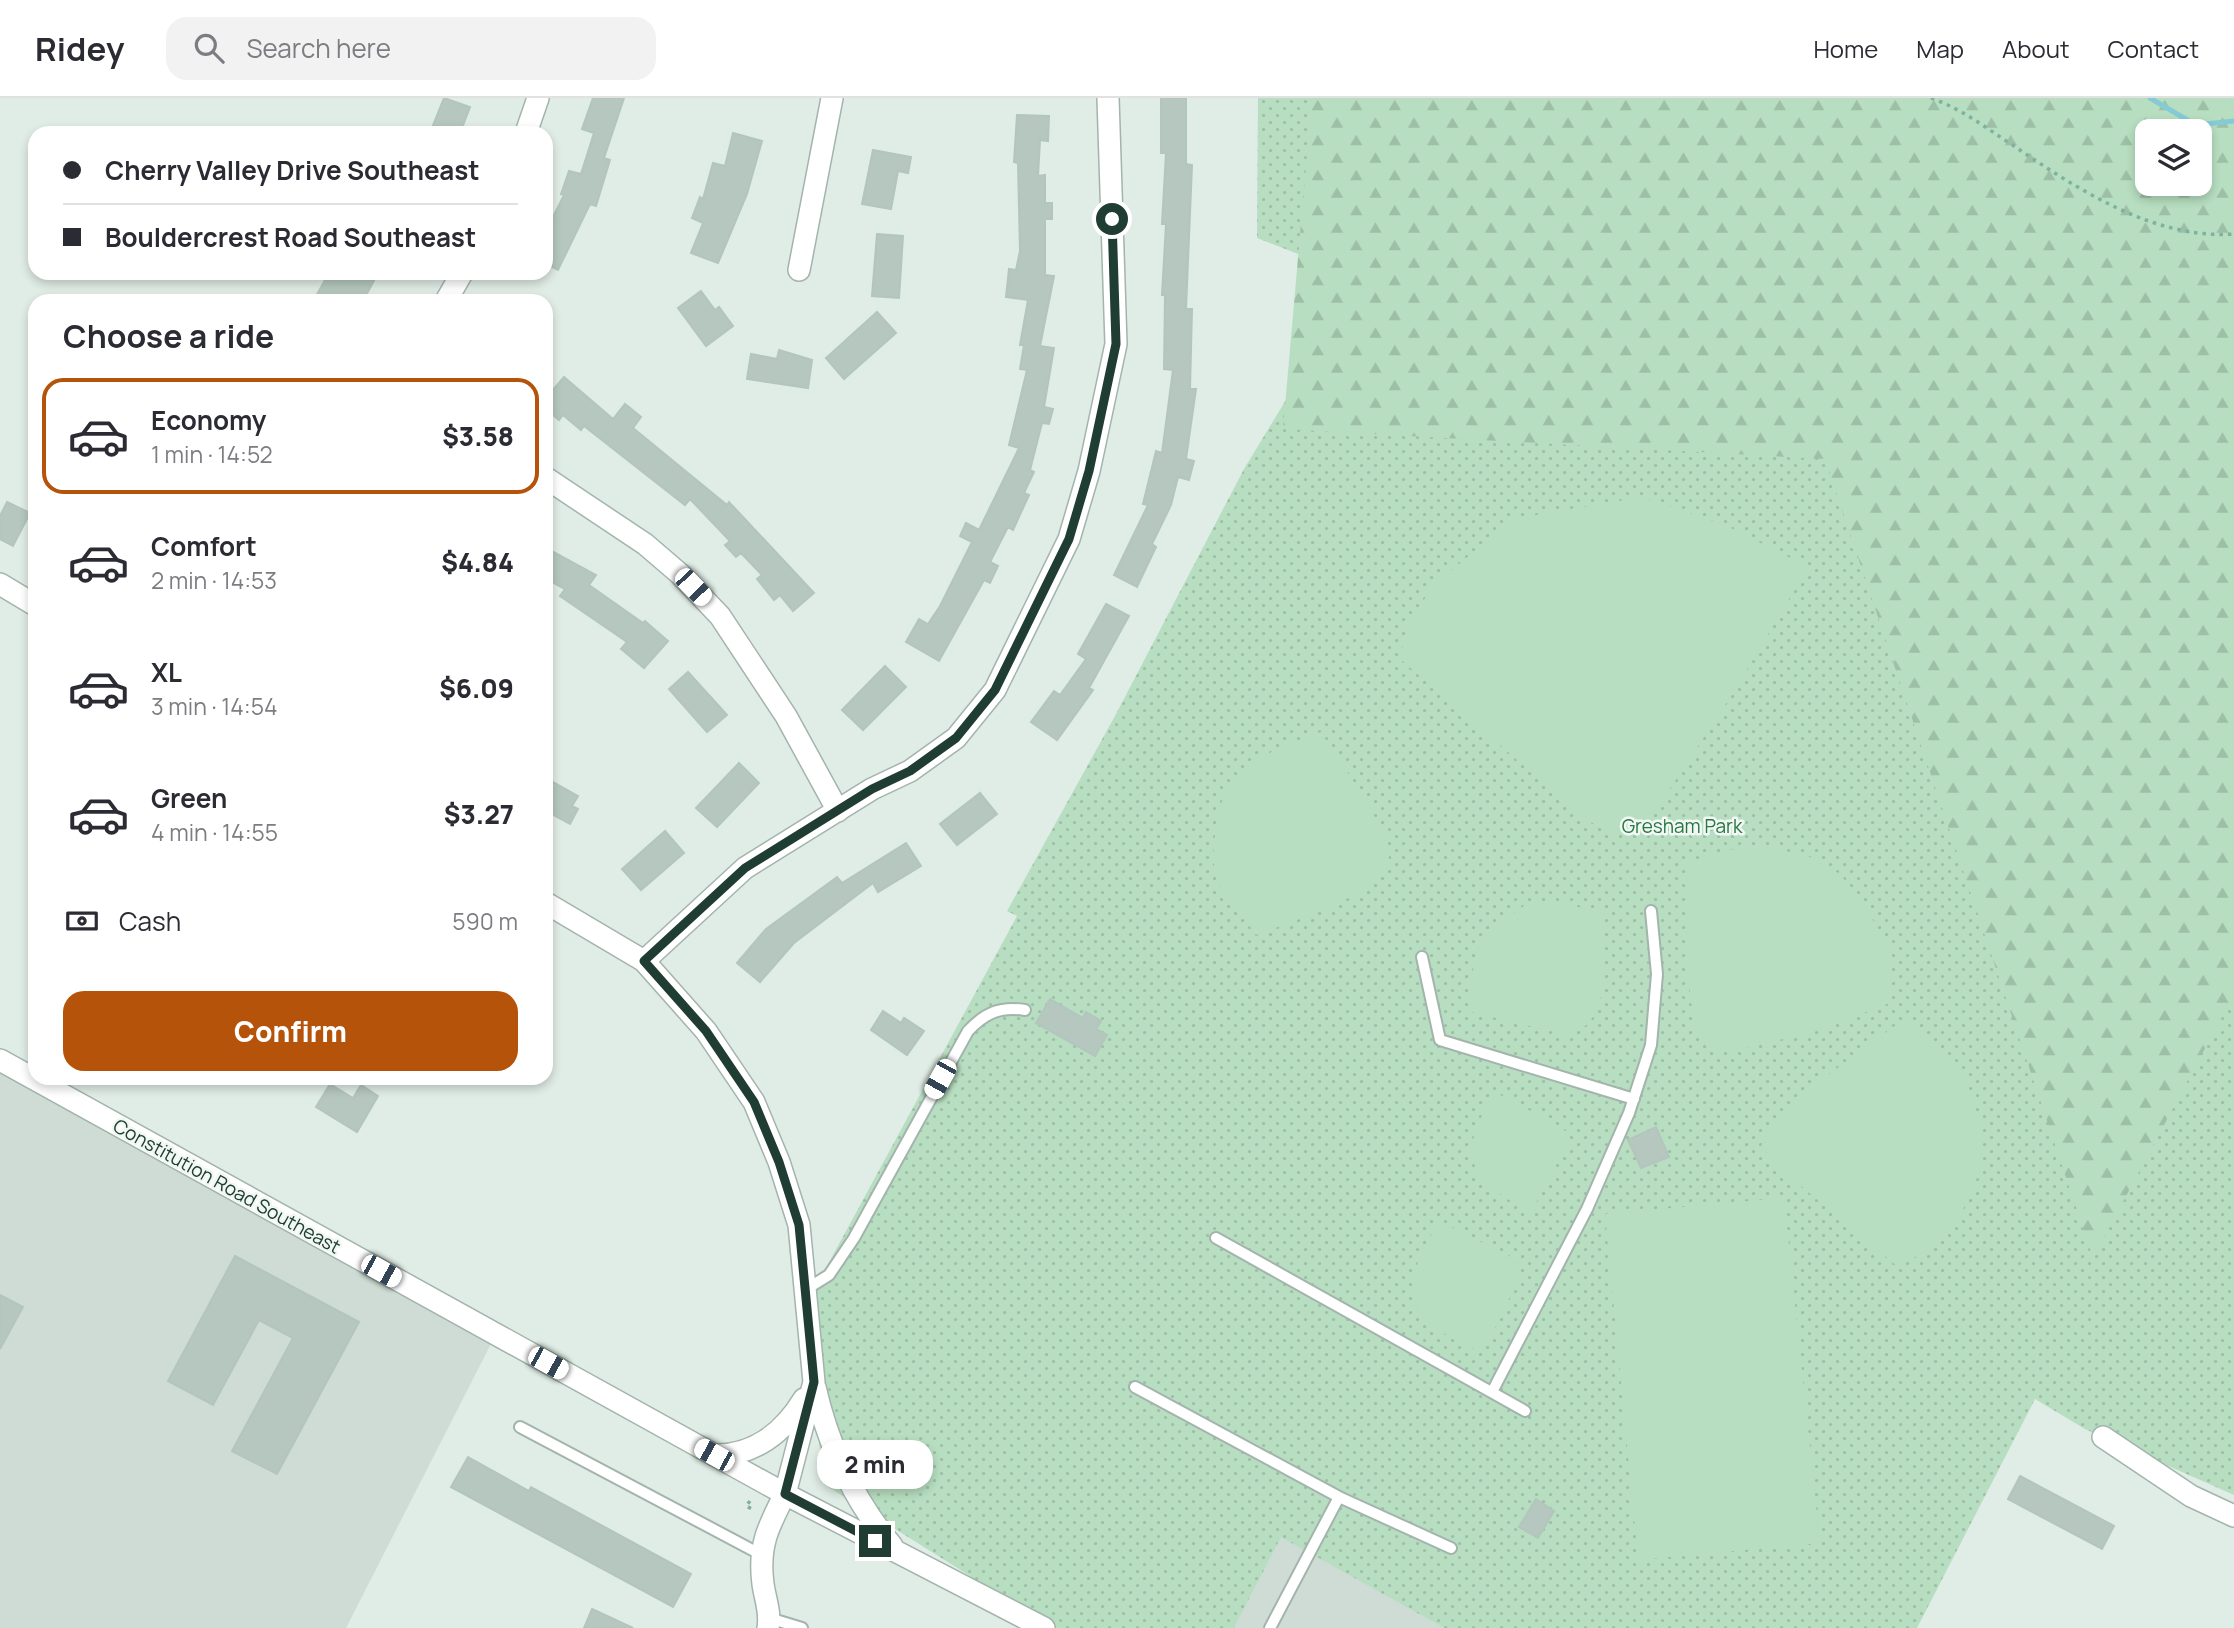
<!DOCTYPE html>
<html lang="en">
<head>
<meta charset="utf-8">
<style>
	:root { --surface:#fff; --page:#f2f2f3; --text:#2b2b33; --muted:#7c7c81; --line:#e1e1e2; --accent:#b45309 }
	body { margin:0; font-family:Manrope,sans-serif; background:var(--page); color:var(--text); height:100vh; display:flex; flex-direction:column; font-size:26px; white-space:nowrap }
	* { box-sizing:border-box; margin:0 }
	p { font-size:23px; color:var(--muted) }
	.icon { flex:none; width:38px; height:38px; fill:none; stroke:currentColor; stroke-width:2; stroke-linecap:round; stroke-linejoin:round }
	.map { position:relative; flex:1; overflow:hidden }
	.details { position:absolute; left:28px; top:196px; width:525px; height:791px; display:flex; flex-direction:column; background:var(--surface); border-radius:21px; box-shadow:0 4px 10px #0003 }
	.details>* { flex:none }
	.guide { position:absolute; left:28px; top:28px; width:525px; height:154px; border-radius:21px; box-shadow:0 4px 10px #0003; display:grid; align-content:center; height:154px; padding:0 35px; background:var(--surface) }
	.tools { position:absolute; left:2135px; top:21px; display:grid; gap:14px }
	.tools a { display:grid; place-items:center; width:77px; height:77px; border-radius:14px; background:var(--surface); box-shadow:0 4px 10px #0003; font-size:35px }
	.end { position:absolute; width:32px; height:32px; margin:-16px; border:9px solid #203d34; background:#fff; box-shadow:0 0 0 4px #fff }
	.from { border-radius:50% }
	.bubble { position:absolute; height:49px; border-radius:21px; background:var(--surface); box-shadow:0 4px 10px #0003; font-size:23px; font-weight:800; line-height:49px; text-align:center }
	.car { position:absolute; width:21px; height:42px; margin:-21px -10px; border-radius:9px; box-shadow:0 0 5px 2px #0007; background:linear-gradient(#fff 24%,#345 0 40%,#fff 0 76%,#345 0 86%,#fff 0) }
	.guide b { display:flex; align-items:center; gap:24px; height:66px; font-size:26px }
	.guide b+b { border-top:2px solid var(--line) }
	.guide i { width:18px; height:18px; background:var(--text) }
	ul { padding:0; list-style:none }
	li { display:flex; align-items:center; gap:21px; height:116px; margin:0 14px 10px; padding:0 21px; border:4px solid transparent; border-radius:21px }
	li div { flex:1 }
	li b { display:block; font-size:26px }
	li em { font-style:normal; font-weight:800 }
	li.current { border-color:var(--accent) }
	li>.icon { width:63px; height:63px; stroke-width:1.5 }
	h2 { padding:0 35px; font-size:32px; line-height:84px }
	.pay { display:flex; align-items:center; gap:18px; height:77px; padding:0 35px; font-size:26px }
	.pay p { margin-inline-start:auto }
	.button { display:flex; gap:14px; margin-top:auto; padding:14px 35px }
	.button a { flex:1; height:80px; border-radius:21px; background:var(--accent); color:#fff; font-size:28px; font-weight:800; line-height:80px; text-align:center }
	header { display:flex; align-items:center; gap:42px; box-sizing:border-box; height:98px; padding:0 35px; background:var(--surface); border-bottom:2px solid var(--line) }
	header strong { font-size:33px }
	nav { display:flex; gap:38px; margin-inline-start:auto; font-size:24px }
	.search { width:490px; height:63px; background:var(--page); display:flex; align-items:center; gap:18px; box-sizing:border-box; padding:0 24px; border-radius:21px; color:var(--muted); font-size:26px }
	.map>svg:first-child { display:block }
	.built { fill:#cedcd5 }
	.grass { fill:url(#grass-dots); fill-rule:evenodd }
	.forest { fill:url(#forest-firs); fill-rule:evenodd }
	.pitch { fill:#b7dec0 }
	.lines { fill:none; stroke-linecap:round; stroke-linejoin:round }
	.stream { stroke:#84cbd5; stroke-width:5 }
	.building { fill:#b5c7bf; stroke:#b2c6bd; stroke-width:2 }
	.service-casing { stroke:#a3b4ad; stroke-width:14 }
	.minor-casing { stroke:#a3b4ad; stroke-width:24 }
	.tertiary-casing { stroke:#a3b4ad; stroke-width:24 }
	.path { stroke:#7eb1a0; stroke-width:3.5; stroke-dasharray:3.5 5; stroke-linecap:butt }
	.service { stroke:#fff; stroke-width:10 }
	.minor { stroke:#fff; stroke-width:21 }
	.tertiary { stroke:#fff; stroke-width:21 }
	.route { stroke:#203d34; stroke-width:9 }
	.labels { text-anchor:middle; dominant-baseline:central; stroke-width:5; stroke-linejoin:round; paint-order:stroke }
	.park-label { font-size:19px; fill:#287643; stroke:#f1f8f4 }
	.street-label { font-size:19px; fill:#203d34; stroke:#f1f8f4 }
</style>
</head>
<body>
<header>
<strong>Ridey</strong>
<div class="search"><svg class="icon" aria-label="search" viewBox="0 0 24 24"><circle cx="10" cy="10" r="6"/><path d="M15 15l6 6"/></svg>Search here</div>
<nav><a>Home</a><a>Map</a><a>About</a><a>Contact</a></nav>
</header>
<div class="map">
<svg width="2234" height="1530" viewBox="0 0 2234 1530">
	<defs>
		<pattern id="grass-dots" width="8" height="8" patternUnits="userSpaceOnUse" patternTransform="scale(1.75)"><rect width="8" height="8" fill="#b7dec0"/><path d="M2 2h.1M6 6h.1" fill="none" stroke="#9dbfa6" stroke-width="1.8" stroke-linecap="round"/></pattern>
		<pattern id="forest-firs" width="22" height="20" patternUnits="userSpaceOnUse" patternTransform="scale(1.75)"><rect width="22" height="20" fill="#b7dec0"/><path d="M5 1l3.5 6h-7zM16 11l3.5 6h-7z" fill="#9dbfa6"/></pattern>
	</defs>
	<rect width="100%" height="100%" fill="#e0ece6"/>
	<!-- built -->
	<path class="built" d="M0 963 496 1236 346 1530H0Z
		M1281 1438 1444 1530H1234Z"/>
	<!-- grass -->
	<path class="grass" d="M1258 0H2234V1397L2085 1331 2035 1301 1917 1530H1444L1281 1439 1234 1530H1053L825 1387 801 1216 1017 818 1007 813 1115 618 1244 371 1360 180 1257 140ZM2147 33H2200V86H2147Z"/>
	<!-- forest -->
	<path class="forest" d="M1312 0H2234V896L2093 1160 1825 361 1283 331ZM2147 33H2200V86H2147Z"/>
	<!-- pitch -->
	<path class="pitch" d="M1642 399 1725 427 1808 469 1733 595 1671 689 1635 732 1617 736 1588 723 1400 561 1406 533 1432 488 1514 421Z
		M1321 634C1337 661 1388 728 1389 757 1391 795 1286 825 1256 837 1246 822 1220 794 1216 778 1212 764 1214 743 1216 729 1224 665 1268 655 1321 634Z
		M1762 748 1808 758 1840 776 1867 811 1890 854V905L1812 934 1729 954 1708 949 1694 929 1689 885 1686 765 1722 753Z
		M1553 803 1603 815C1605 852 1614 927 1567 937L1467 913 1475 859 1486 836 1525 807Z
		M1905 920 1957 966 1967 984 1982 1033 1979 1075 1962 1114 1929 1151 1898 1169 1784 1074 1761 1048C1782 1004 1865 951 1905 920Z
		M1495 994 1562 1030 1568 1035V1044L1531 1115C1467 1079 1455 1059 1495 994Z
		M1784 1100 1820 1445 1638 1462 1605 1116Z
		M1439 1123 1513 1160 1520 1169 1519 1180 1483 1255C1403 1220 1395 1197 1439 1123Z"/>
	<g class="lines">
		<!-- stream -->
		<path class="stream" d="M2150 0 2196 27 2234 23"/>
	</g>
	<!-- building -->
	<path class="building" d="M444 0 470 9 460 35H430Z
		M593 0H624L604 60 610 62 596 108 590 106 558 172 546 166V133L564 97 561 96 569 73 581 76 594 35 582 31Z
		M1161 0H1186V66L1192 67 1186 211H1192L1190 291H1196L1186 361 1194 363 1189 382 1178 379 1171 407 1152 446 1156 449 1137 489 1114 477 1148 407 1143 406 1156 353 1162 355 1173 272 1164 271 1165 197H1162L1166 126H1162L1166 55H1161Z
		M1017 17 1049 18 1048 43 1040 42 1038 78 1045 77V105H1052V121H1045V177L1054 178 1040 248 1054 250 1044 309 1053 311 1049 326 1042 325 1030 372 1034 374 1024 395 1029 397 1013 432 1008 429 990 464 998 468 990 485 984 482 939 563 906 544 919 521 928 526 940 508 972 444 960 438 966 425 979 432 1019 350 1009 347 1027 272 1020 271 1024 247H1020L1028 202 1006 199 1009 171 1016 172 1020 153 1018 65 1014 64Z
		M733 35 762 43 747 96 718 165 691 155 703 125 692 120 700 99 703 101 713 65 725 68Z
		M873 52 911 59 908 75 898 73 891 111 862 106Z
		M877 136 903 138 899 200 872 198Z
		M329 175H378L363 203H325L316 198Z
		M701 193 715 212 719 209 733 228 706 248 678 210Z
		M877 214 896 235 844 281 826 260Z
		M779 252 812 262 808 290 747 281 751 256 777 261Z
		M564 279 613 321 625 306 641 319 633 330 727 407 729 404 814 495 793 513 780 497 774 502 757 481 762 477 741 455 736 459 725 447 730 443 690 401 685 407 584 328 581 332 563 317 559 322 546 311V300Z
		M7 404 30 415 13 448 0 441V418Z
		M546 450 596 477 589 487 643 525 645 523 668 543 644 570 621 551 627 544 560 498 565 491 546 481Z
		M1106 506 1129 518 1089 590 1093 592 1057 642 1031 624 1054 593 1060 597 1086 561 1078 556Z
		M885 568 906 589 863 632 842 612Z
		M688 574 727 617 707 634 669 591Z
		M739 665 759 685 717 729 696 710Z
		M546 680 578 698 572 708 578 711 570 726 546 713Z
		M980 695 997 716 957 747 940 726Z
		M665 733 684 755 641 792 622 771Z
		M906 745 921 768 878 794 873 785 794 845 760 884 737 865 766 831 837 779 842 785Z
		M1050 901 1083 920 1086 914 1101 923 1096 931 1107 937 1095 958 1036 925Z
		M883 913 901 925 904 920 924 933 907 957 871 932Z
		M330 986 353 1000 361 987 378 998 357 1034 316 1009Z
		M1656 1029 1669 1059 1641 1070 1628 1042Z
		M235 1158 359 1224 277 1376 232 1353 293 1240 259 1222 213 1307 168 1283Z
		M0 1197 23 1209 0 1251Z
		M468 1359 529 1393 531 1389 691 1476 673 1509 451 1389Z
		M2020 1378 2114 1428 2102 1451 2008 1401Z
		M1536 1401 1554 1413 1538 1440 1519 1429Z
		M592 1511 633 1530H584Z"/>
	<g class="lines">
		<!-- service casing -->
		<g class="service-casing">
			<path id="service" d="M1422 859 1440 942 1634 1001
				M1216 1140 1525 1313
				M805 1192 829 1177 854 1140 968 933C985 915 1000 908 1025 912
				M1135 1289 1339 1399
				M1492 1294 1587 1111 1629 1015 1651 947 1657 876 1651 813
				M520 1329 762 1457
				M769 1520 802 1530
				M1270 1530 1339 1399 1451 1450"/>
		</g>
		<!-- minor casing -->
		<g class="minor-casing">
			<path id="minor" d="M526 35 538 0
				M799 172 832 0
				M446 203 462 175
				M546 380 645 446 680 476 720 518 786 618 838 713
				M644 863 745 770 872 691 910 673 956 640 995 592 1069 441 1089 373 1116 246 1108 0
				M2103 1339 2191 1398 2234 1418
				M768 1530C771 1514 765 1501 763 1486 758 1448 768 1429 785 1396"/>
		</g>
		<!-- tertiary casing -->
		<g class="tertiary-casing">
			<path id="tertiary" d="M0 486 35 507
				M546 805 644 863 706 933 754 1004 779 1064 799 1127 814 1284 785 1396
				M0 962 785 1396 1044 1530
				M815 1289C828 1347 854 1402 892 1448
				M714 1357C754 1358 784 1334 804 1301"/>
		</g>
		<!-- path -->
		<path class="path" d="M1931 0C1962 11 1986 30 2014 48 2077 91 2155 142 2234 136
			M750 1403 746 1408 752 1411"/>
		<!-- service -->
		<use href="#service" class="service"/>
		<!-- minor -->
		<use href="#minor" class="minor"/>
		<!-- tertiary -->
		<use href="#tertiary" class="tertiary"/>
	</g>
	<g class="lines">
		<!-- route -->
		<path class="route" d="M875 1443 785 1396 814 1284 799 1127 779 1064 754 1004 706 933 644 863 745 770 872 691 910 673 956 640 995 592 1069 441 1089 373 1116 246 1112 121"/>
	</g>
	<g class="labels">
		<!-- park labels -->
		<g class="park-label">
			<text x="1682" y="728">Gresham Park</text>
		</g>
		<!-- street labels -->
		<g class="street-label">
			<text transform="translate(227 1088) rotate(29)">Constitution Road Southeast</text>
		</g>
	</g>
</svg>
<div class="tools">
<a><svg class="icon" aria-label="layers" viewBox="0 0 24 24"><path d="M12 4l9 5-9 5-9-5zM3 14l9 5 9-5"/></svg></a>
</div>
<i class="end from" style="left:1112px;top:121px"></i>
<i class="end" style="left:875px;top:1443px"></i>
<div class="bubble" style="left:817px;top:1342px;width:116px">2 min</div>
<i class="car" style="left:693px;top:489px;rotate:136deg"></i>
<i class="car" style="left:940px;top:981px;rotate:209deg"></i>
<i class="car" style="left:381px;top:1173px;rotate:119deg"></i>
<i class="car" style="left:548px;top:1265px;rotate:119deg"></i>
<i class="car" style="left:714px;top:1357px;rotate:299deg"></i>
<div class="guide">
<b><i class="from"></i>Cherry Valley Drive Southeast</b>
<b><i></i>Bouldercrest Road Southeast</b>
</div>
<section class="details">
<h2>Choose a ride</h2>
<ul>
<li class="current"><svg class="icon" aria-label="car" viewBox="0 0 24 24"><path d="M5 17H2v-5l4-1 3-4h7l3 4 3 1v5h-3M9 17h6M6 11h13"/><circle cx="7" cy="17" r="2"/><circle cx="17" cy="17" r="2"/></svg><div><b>Economy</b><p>1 min · 14:52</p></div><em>$3.58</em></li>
<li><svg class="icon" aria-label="car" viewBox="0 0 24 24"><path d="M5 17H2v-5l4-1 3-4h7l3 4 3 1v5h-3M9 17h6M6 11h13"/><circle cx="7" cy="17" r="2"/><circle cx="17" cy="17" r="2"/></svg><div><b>Comfort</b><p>2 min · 14:53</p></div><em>$4.84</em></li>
<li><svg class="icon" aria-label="car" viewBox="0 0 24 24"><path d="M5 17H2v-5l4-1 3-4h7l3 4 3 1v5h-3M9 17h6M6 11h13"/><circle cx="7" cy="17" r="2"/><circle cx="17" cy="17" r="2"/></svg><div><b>XL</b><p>3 min · 14:54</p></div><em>$6.09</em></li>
<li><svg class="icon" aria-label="car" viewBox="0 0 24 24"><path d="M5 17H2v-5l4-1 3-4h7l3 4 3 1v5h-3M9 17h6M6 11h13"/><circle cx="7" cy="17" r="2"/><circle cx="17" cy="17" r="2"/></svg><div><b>Green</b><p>4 min · 14:55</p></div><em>$3.27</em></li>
</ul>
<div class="pay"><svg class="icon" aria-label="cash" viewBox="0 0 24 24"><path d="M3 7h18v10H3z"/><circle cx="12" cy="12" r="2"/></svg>Cash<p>590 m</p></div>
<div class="button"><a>Confirm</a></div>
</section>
</div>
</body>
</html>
